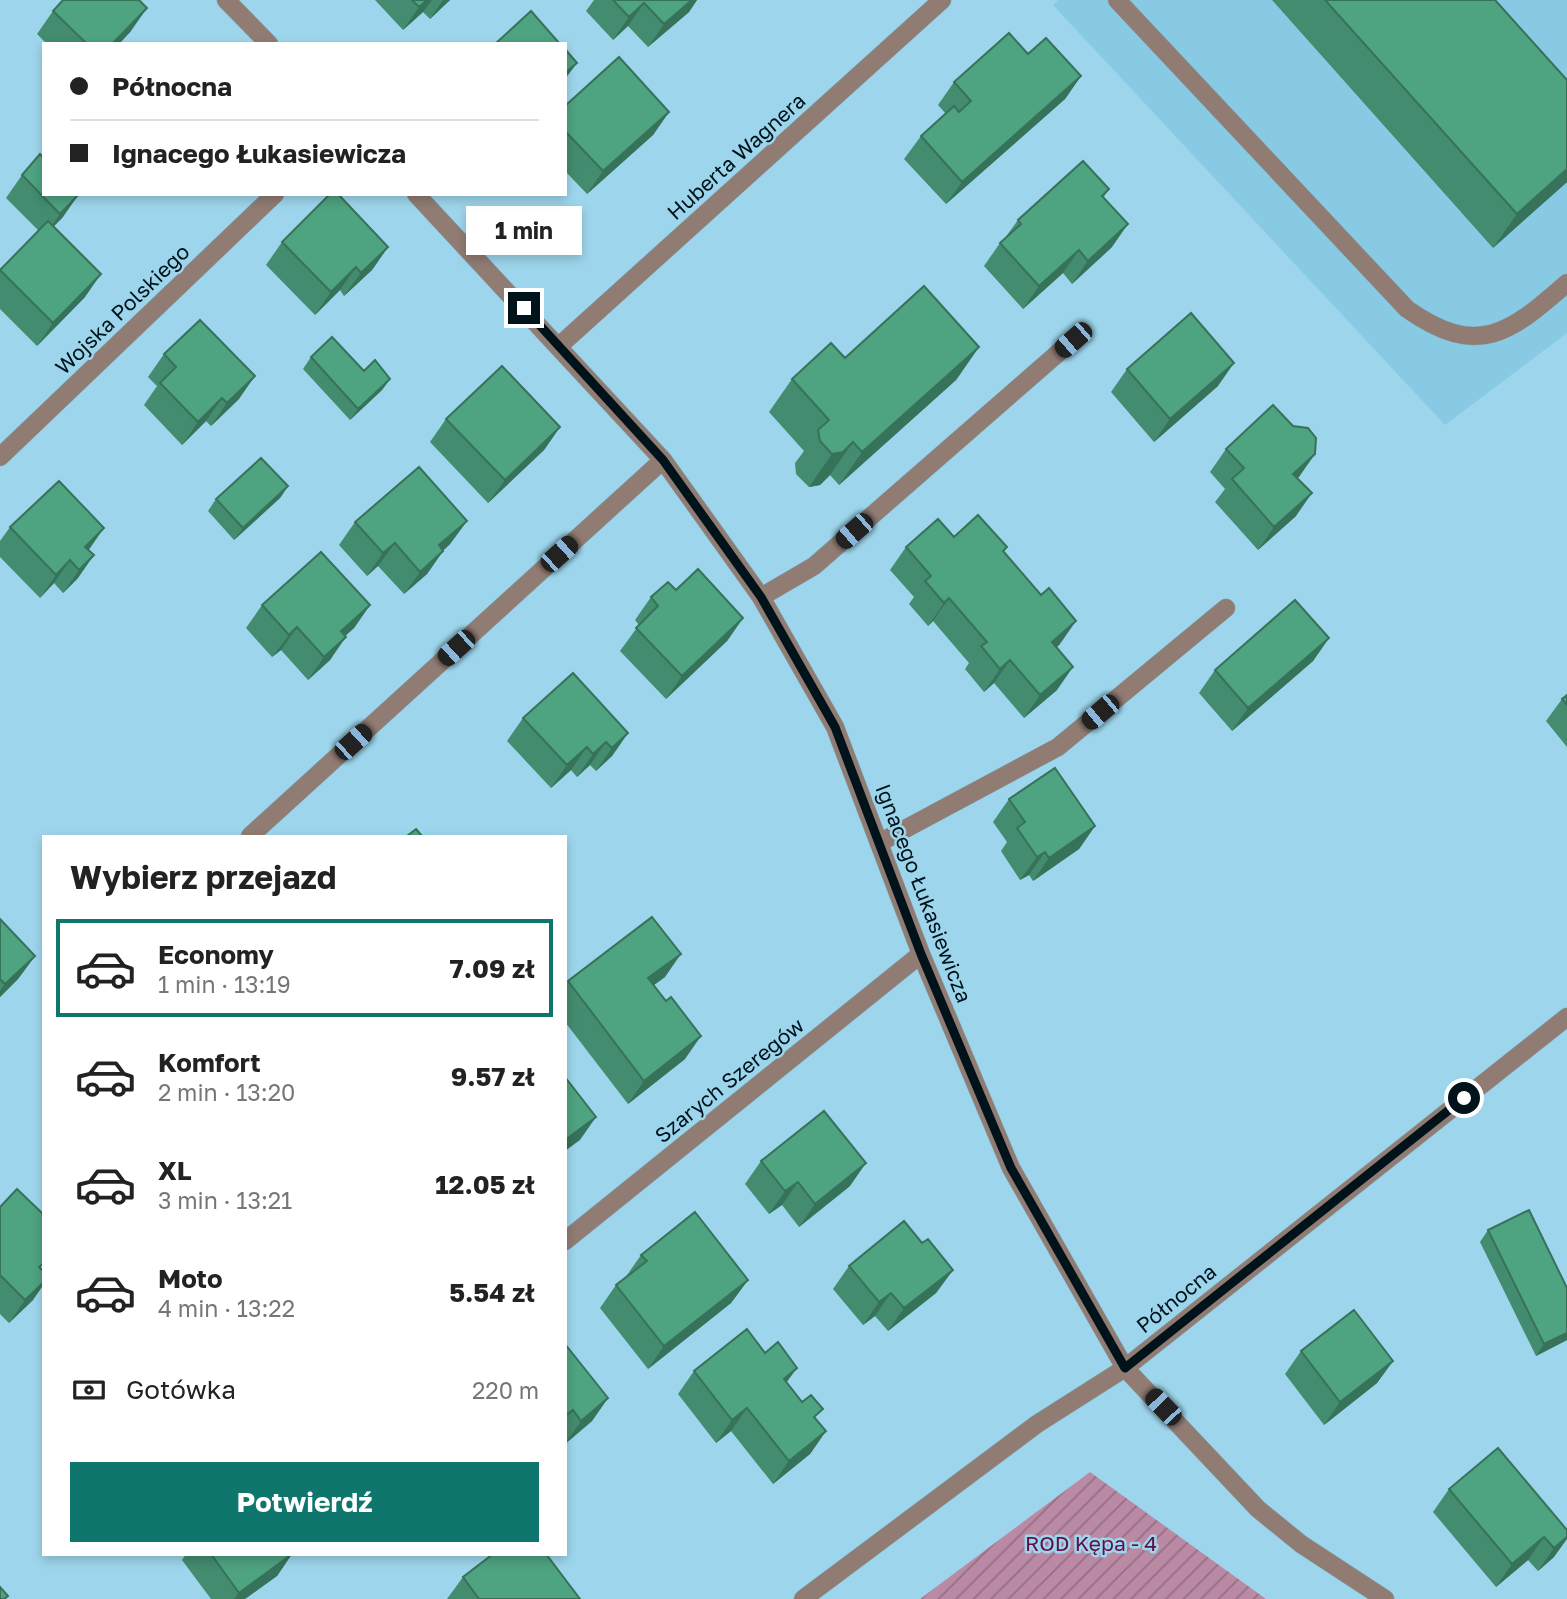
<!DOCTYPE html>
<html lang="pl">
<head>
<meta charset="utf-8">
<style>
	:root { --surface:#fff; --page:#f6f6f6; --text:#222; --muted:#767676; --line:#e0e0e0; --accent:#0f766e }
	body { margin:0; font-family:"Golos Text",sans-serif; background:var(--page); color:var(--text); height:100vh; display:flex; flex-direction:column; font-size:26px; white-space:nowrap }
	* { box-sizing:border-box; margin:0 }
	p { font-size:23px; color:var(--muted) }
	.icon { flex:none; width:38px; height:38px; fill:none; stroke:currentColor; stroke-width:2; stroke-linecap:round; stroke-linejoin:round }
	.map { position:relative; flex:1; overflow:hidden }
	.details { position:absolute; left:42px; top:835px; width:525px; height:721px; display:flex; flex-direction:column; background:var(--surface); border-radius:0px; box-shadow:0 4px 10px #0003 }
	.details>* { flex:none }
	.banner { position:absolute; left:42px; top:42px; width:525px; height:154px; border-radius:0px; box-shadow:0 4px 10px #0003; display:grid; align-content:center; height:154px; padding:0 28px; background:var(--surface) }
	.end { position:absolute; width:32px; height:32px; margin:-16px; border:9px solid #00131b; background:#fff; box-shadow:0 0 0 4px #fff }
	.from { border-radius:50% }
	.bubble { position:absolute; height:49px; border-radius:0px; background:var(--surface); box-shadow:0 4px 10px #0003; font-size:23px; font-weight:700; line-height:49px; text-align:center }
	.car { position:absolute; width:21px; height:42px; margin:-21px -10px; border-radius:9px; box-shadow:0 0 5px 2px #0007; background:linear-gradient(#222 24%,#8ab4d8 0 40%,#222 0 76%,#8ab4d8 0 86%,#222 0) }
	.banner b { display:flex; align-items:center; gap:24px; height:66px; font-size:26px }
	.banner b+b { border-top:2px solid var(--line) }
	.banner i { width:18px; height:18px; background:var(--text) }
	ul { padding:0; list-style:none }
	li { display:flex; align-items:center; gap:21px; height:98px; margin:0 14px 10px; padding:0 14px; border:4px solid transparent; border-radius:0px }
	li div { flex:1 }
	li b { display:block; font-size:26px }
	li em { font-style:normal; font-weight:700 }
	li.selected { border-color:var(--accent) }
	li>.icon { width:63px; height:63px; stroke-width:1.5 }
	h2 { padding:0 28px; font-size:32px; line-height:84px }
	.pay { display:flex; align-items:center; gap:18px; height:77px; padding:0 28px; font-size:26px }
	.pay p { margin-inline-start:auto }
	.cta { display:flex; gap:14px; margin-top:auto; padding:14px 28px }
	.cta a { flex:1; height:80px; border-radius:0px; background:var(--accent); color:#fff; font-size:28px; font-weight:700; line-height:80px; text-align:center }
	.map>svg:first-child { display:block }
	.built { fill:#88cae4 }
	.garden { fill:url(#garden-furrows) }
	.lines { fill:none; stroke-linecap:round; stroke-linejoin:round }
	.lane-casing { stroke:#81b3c6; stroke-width:19 }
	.street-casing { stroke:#81b3c6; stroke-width:19 }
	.lane { stroke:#917c73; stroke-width:18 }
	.street { stroke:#917c73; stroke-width:18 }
	.wall { fill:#438c6f }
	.shaded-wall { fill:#37725a }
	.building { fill:#4ea381; stroke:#37725a; stroke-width:2 }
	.route { stroke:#00131b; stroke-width:9 }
	.labels { text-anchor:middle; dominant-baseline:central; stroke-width:5; stroke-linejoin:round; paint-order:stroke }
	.street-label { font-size:21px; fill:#00131b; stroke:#9dd6ec }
	.park-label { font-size:21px; fill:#610e46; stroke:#9dd6ec }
</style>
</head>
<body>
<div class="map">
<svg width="1567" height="1599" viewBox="0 0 1567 1599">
	<defs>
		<pattern id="garden-furrows" width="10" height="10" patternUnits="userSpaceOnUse" patternTransform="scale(1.75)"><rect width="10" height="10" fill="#ba89a4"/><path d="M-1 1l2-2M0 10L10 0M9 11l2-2" fill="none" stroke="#956f85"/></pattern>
	</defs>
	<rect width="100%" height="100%" fill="#9dd6ec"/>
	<!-- built -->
	<path class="built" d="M1058 0H1567V333L1445 425 1053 5Z"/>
	<!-- garden -->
	<path class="garden" d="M1090 1472 1266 1599H920Z"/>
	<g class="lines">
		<!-- lane casing -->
		<g class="lane-casing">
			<path id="lane" d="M1117 0 1407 309C1478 359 1510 333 1567 283
				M761 597 814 566 1073 340
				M879 843 1058 747 1226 608"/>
		</g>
		<!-- street casing -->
		<g class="street-casing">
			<path id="street" d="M226 0 269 44
				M416 194 663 460 761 597 835 727 921 954 1011 1168 1125 1368 1258 1509 1301 1544 1385 1599
				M559 346 942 0
				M0 457 275 194
				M250 836 663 460
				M565 1241 921 954
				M803 1599 1037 1424 1125 1368 1567 1017"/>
		</g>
		<!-- lane -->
		<use href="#lane" class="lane"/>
		<!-- street -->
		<use href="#street" class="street"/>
	</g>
	<!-- wall -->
	<path class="wall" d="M375 0H450L430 19 423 12 403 30Z
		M594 0H697L689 12 648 47 628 26 613 40 586 11Z
		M1272 0H1495L1567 182 1493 248Z
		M53 11 131 31 119 44H47L37 34Z
		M1028 54 1081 76 1065 99 946 204 904 159 921 136 946 114 938 105 954 82Z
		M565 106 669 112 653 135 587 194 565 171Z
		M22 175 63 217 54 226 85 297 37 346 0 309V271L39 231 6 198Z
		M1109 189 1103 198 1112 247 1072 284 1063 273 1023 309 984 266 1000 243 1005 238 1018 220Z
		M282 242 388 247 372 270 344 296 340 290 315 315 266 265Z
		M979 347 956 380 839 485 830 475 820 485 809 487 796 474 795 463 804 451 769 412 792 379 845 358Z
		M164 354 239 399 211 426 206 421 182 445 144 405 157 386 148 377Z
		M311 357 364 371 390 379 382 390 350 420 303 369Z
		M1127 369 1218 386 1154 442 1111 392Z
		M446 419 560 427 544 450 488 503 430 442Z
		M1226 449 1298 478 1296 516 1258 550 1215 502 1225 489 1210 472Z
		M288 486 280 498 234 540 208 511 216 499Z
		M467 521 450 544 443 551 427 574 404 594 378 566 367 576 339 545 355 522Z
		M10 527 89 550 78 578 63 593 54 583 40 598 0 557V541Z
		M954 537 1007 547 1004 552 1060 644 1057 647V690L1024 718 994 683 984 692 965 669 969 663 933 621 928 626 909 604 914 597 890 570 906 547Z
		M676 590 743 618 727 641 666 699 620 651 639 625 635 620 651 597Z
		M262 605H370L354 628 345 636 330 660 308 680 281 650 272 657 246 628Z
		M1329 638 1313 661 1232 731 1199 693 1215 670Z
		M1567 695V747L1546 721 1562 699Z
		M523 718 628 733 612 756 596 771 590 765 577 777 571 770 551 788 507 741Z
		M1009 799 1095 826 1079 849 1033 881 1029 875 1020 880 1001 851 1007 842 993 822Z
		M0 919 35 956 18 979 0 997Z
		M665 977 654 985 685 1059 628 1104 565 1022V985L568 981Z
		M761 1161 850 1186 799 1227 782 1205 769 1214 745 1184Z
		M0 1207 43 1270 33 1300 9 1323 0 1314Z
		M1488 1230 1567 1288V1340L1536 1356 1480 1242Z
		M922 1243 953 1270 936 1293 888 1331 875 1316 863 1325 833 1289 849 1266Z
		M641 1255 748 1280 731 1303 648 1369 600 1308 616 1285 625 1278Z
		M565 1344 608 1398 592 1421 565 1444Z
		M1301 1351 1393 1361 1377 1383 1324 1425 1285 1374Z
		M694 1371 787 1383 826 1431 810 1454 773 1484 731 1431 716 1443 678 1394Z
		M1449 1489 1567 1530 1554 1557 1538 1571 1528 1560 1496 1587 1433 1512Z
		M186 1554H292L277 1576 245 1599H211L182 1560Z
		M463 1577 580 1599H447Z"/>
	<!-- shaded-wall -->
	<path class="shaded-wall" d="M427 0H432L423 12 403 30 419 7Z
		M443 0H450L430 19Z
		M692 0H697L689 12 648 47 664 24Z
		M644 3 628 26 613 40 629 17Z
		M147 8 131 31 119 44H112Z
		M577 63 565 79V73Z
		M1081 76 1065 99 946 204 962 182Z
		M669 112 653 135 587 194 603 171Z
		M1567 169V182L1493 248 1517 214Z
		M79 194 63 217 44 236 60 214Z
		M1128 224 1112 247 1072 284 1088 261Z
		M388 247 372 270 344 296 361 273Z
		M1079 250 1063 273 1023 309 1039 286Z
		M356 267 340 290 315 315 331 292Z
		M101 274 85 297 37 346 53 323Z
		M979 347 956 380 839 485 862 452Z
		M1234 363 1218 386 1154 442 1170 419Z
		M255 376 239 399 211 426 227 403Z
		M390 379 382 390 350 420 358 409Z
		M222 398 206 421 182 445 198 422Z
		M560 427 544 450 488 503 505 480Z
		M853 442 830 475 820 485 809 487 832 454Z
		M1315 454 1299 477 1277 497 1293 474Z
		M288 486 280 498 234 540 243 528Z
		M1312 493 1296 516 1258 550 1274 527Z
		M467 521 450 544 423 568 439 545Z
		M104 528 88 551 85 547Z
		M395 543 378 566 367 576 383 553Z
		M443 551 427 574 404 594 420 572Z
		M94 555 78 578 63 593 79 570Z
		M70 560 54 583 40 598 56 575Z
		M949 598 933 621 928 626 944 603Z
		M370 605 354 628 325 654 341 631Z
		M743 618 727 641 666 699 682 676Z
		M1076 621 1060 644 1036 665 1052 642Z
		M297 627 281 650 272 657 289 635Z
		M346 637 330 660 308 680 324 657Z
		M1329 638 1313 661 1232 731 1248 708Z
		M1010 660 994 683 984 692 1000 669Z
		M1073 667 1057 690 1024 718 1040 695Z
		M628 733 612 756 596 771 612 748Z
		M606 742 590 765 577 777 593 754Z
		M587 747 571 770 551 788 567 765Z
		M1095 826 1079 849 1033 881 1049 858Z
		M1045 852 1029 875 1020 880 1037 857Z
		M681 954 665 977 632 1001 648 978Z
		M35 956 18 979 0 997V991L5 984Z
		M701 1036 685 1059 628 1104 644 1081Z
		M596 1117 580 1140 565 1151V1140Z
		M866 1163 850 1186 799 1227 815 1204Z
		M798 1182 782 1205 769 1214 785 1191Z
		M953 1270 936 1293 888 1331 904 1308Z
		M748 1280 731 1303 648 1369 664 1346Z
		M44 1282V1284L33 1300 9 1323 25 1300Z
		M891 1293 875 1316 863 1325 879 1302Z
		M1567 1333V1340L1536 1356 1544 1344Z
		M1393 1361 1377 1383 1324 1425 1340 1402Z
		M797 1368 781 1390 784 1379Z
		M608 1398 592 1421 565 1444 581 1421Z
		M747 1408 731 1431 716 1443 732 1420Z
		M826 1431 810 1454 773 1484 789 1461Z
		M1544 1537 1528 1560 1496 1587 1512 1564Z
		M1567 1537V1539L1554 1557 1538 1571 1554 1548Z
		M292 1554 277 1576 245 1599H234L239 1593Z"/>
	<!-- building -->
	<path class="building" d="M63 0H139L147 8 112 44H87L53 11Z
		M412 0H427L419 7Z
		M613 0H692L664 24 644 3 629 17Z
		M1325 0H1495L1567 80V169L1517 214Z
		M531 11 560 44H495Z
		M1009 33 1028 54 1046 38 1081 76 962 182 921 136 954 106 959 112 971 101 954 82Z
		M565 49 577 63 565 73Z
		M619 57 669 112 603 171 565 131V106Z
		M40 154 44 158V194H79L60 214 22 175Z
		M1083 161 1109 189 1102 196 1128 224 1088 261 1079 250 1039 286 1000 243 1021 224 1018 220Z
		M330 194H338L388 247 361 273 356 267 331 292 282 242Z
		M48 221 101 274 53 323 0 270Z
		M924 286 979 347 862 452 853 442 843 452 832 454 820 441 818 430 829 420 792 379 831 343 845 358Z
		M1191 313 1234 363 1170 419 1127 369Z
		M200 320 255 376 227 403 222 398 198 422 160 383 176 367 164 354Z
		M332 337 364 371 375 360 390 379 358 409 311 357Z
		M502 366 560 427 505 480 446 419Z
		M1273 405 1293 426 1308 428 1316 438 1315 454 1293 474 1312 493 1274 527 1232 479 1244 468 1226 449Z
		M261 458 288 486 243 528 216 499Z
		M419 467 467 521 439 545 443 551 420 572 395 543 383 553 355 522Z
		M59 481 104 528 85 547 94 555 79 570 70 560 56 575 10 527Z
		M978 515 1007 547 1003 551 1041 595 1049 588 1076 621 1052 642 1073 667 1040 695 1010 660 1000 669 981 646 987 642 949 598 944 603 925 581 931 576 906 547 938 519 954 537Z
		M321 552 370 605 341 631 346 637 324 657 297 627 289 635 262 605Z
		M698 569 743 618 682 676 636 628 658 606 651 597 668 582 676 590Z
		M1295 600 1329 638 1248 708 1215 670Z
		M573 673 628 733 612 748 606 742 593 754 587 747 567 765 523 718Z
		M1567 695V705L1562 699Z
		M1055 768 1095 826 1049 858 1045 852 1037 857 1017 828 1025 822 1009 799Z
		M416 829 422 836H407Z
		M652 917 681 954 648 978 666 1001 671 997 701 1036 644 1081 568 981Z
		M0 919 35 956 5 984 0 979Z
		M565 1077 596 1117 565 1140Z
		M824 1111 866 1163 815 1204 798 1182 785 1191 761 1161Z
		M17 1189 44 1215V1263L39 1267 44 1272V1282L25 1300 0 1275V1207Z
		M1529 1210 1567 1288V1333L1544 1344 1488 1230Z
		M695 1212 748 1280 664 1346 616 1285 647 1261 641 1255Z
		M904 1221 922 1243 928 1239 953 1270 904 1308 891 1293 879 1302 849 1266Z
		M1354 1310 1393 1361 1340 1402 1301 1351Z
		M747 1329 765 1353 778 1342 797 1368 784 1379 802 1402 811 1395 823 1409 814 1417 826 1431 789 1461 747 1408 732 1420 694 1371Z
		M565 1344 608 1398 581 1421 573 1410 565 1416Z
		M1498 1448 1567 1530V1537L1554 1548 1544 1537 1512 1564 1449 1489Z
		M211 1554H292L239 1593Z
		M493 1554H546L580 1599H479L463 1577Z
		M0 1587 8 1596 4 1599H0Z"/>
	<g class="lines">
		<!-- route -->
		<path class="route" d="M524 308 663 460 761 597 835 727 921 954 1011 1168 1125 1368 1464 1098"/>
	</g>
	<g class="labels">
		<!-- street labels -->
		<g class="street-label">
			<text transform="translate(736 156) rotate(-42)">Huberta Wagnera</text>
			<text transform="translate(122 309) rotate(-44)">Wojska Polskiego</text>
			<text transform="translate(924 893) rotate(69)">Ignacego Łukasiewicza</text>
			<text transform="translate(729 1080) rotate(-39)">Szarych Szeregów</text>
			<text transform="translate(1176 1298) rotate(-39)">Północna</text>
		</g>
		<!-- park labels -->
		<g class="park-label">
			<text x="1091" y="1543">ROD Kępa - 4</text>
		</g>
	</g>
</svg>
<i class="end from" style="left:1464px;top:1098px"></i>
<i class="end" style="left:524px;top:308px"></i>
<div class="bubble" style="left:466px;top:206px;width:116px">1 min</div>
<i class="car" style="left:1073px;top:340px;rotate:229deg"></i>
<i class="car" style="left:854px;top:531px;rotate:229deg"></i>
<i class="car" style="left:559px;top:554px;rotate:48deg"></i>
<i class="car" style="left:456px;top:648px;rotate:228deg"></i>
<i class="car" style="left:1100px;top:712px;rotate:230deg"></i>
<i class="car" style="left:353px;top:742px;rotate:48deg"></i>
<i class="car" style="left:1163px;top:1407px;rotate:316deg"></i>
<div class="banner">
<b><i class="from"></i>Północna</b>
<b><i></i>Ignacego Łukasiewicza</b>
</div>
<section class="details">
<h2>Wybierz przejazd</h2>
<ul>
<li class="selected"><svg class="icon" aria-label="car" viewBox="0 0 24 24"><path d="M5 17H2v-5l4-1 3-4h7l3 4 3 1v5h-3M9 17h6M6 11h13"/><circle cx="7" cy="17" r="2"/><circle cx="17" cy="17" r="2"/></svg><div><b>Economy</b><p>1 min · 13:19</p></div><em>7.09 zł</em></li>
<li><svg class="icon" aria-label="car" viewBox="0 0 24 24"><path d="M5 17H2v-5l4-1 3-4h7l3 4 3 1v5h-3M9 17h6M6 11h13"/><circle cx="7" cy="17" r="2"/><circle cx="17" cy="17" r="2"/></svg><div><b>Komfort</b><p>2 min · 13:20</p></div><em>9.57 zł</em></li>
<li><svg class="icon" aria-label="car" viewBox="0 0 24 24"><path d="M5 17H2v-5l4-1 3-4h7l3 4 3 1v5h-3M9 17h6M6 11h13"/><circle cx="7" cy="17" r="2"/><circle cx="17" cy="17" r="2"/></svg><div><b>XL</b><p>3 min · 13:21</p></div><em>12.05 zł</em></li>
<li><svg class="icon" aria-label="car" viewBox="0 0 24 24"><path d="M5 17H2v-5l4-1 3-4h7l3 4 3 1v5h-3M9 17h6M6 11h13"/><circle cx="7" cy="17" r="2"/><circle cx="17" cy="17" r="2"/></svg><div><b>Moto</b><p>4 min · 13:22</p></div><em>5.54 zł</em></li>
</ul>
<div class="pay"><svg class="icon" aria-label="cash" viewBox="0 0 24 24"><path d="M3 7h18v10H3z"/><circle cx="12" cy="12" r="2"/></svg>Gotówka<p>220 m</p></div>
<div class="cta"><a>Potwierdź</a></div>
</section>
</div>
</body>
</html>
